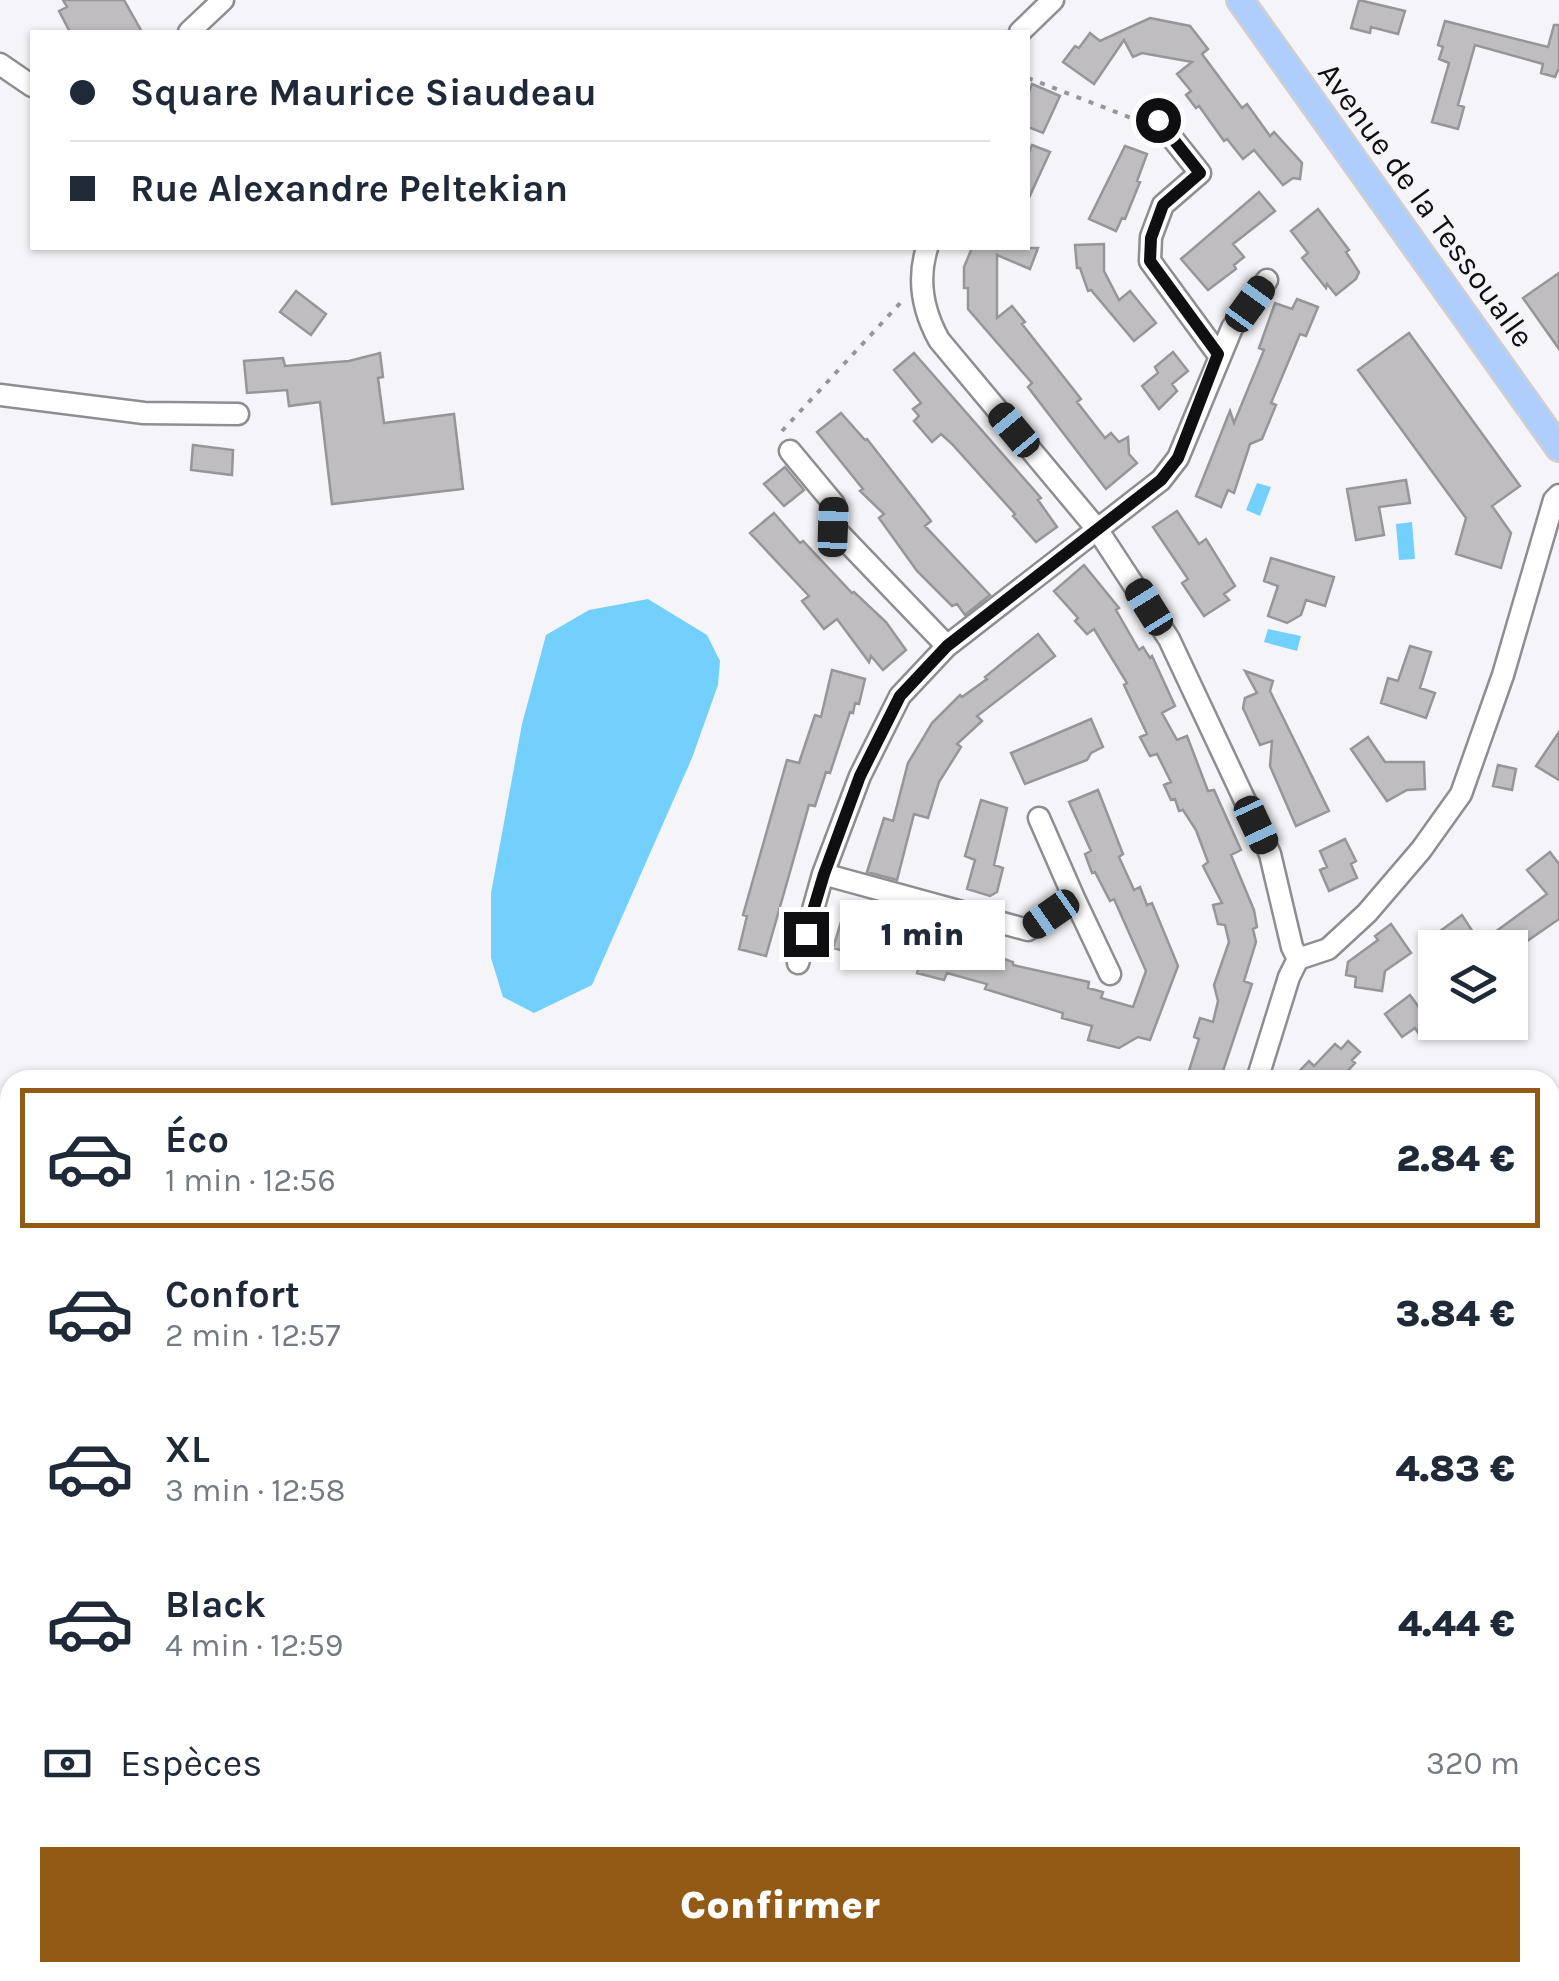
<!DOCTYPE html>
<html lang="fr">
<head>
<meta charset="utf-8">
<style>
	:root { --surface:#fff; --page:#f2f2f3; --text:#1f2937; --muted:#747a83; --line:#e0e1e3; --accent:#935a16 }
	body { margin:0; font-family:Karla,sans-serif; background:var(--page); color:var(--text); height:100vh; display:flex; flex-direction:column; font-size:38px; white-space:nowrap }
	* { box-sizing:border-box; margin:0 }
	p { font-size:32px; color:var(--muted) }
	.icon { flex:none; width:55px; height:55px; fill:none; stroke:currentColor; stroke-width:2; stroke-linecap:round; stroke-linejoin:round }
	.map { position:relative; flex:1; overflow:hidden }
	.panel { position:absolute; left:0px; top:1070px; width:1560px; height:912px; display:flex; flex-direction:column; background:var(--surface); border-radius:30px 30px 0 0; box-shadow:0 2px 8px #0004 }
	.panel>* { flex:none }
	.top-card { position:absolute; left:30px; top:30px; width:1000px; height:220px; border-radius:0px; box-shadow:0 2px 8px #0004; display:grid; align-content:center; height:220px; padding:0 40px; background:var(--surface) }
	.controls { position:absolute; left:1418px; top:930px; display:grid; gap:20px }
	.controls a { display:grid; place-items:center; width:110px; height:110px; border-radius:0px; background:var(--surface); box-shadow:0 2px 8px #0004; font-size:50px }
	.end { position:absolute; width:45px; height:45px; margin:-22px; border:12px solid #0f0f11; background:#fff; box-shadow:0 0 0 5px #fff }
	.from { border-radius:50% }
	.bubble { position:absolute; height:70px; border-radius:0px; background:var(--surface); box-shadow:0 2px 8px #0004; font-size:32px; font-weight:800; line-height:70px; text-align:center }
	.car { position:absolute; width:30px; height:60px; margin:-30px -15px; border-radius:12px; box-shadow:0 0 8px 2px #0007; background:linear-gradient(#222 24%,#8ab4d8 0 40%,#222 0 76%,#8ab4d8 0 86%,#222 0) }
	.top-card b { display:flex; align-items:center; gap:35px; height:95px; font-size:38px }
	.top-card b+b { border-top:2px solid var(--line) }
	.top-card i { width:25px; height:25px; background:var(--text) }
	ul { padding:18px 0 0; list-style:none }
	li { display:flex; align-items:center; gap:30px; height:140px; margin:0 20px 15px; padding:0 20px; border:5px solid transparent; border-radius:0px }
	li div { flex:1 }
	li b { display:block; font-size:38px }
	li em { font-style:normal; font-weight:800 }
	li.active { border-color:var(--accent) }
	li>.icon { width:90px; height:90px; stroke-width:1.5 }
	.pay { display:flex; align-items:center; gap:25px; height:110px; padding:0 40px; font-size:38px }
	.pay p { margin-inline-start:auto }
	.button { display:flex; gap:20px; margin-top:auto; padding:20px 40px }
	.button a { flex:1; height:115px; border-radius:0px; background:var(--accent); color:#fff; font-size:40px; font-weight:800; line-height:115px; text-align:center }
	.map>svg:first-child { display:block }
	.green { fill:#f8bbe0 }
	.water { fill:#73d0fc }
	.building { fill:#c0bdc1; stroke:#979598; stroke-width:2.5 }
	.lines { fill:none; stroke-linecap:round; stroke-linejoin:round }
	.minor-casing { stroke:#8e8e92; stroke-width:25 }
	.major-casing { stroke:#cfcfcf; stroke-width:30 }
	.path { stroke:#969699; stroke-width:4; stroke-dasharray:5 8; stroke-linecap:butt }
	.minor { stroke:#fff; stroke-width:20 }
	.major { stroke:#afcefe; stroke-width:25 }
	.route { stroke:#0f0f11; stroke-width:12 }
	.labels { text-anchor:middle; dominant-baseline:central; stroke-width:8; stroke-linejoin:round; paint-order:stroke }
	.street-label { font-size:32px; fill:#0f0f11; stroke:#f5f5f9 }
</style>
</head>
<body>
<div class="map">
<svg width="1559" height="1981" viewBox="0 0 1559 1981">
	<rect width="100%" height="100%" fill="#f5f5f9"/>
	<!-- green -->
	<path class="green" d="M1559 1390V1981H1459L1480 1973 1550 1972V1747L1554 1744 1550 1739V1396Z"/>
	<!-- water -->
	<path class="water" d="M1257 483 1271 487 1260 516 1246 510Z
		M1412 522 1415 559 1399 560 1396 524Z
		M648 599 707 635 720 661 718 685 692 758 592 985 534 1013 503 997 491 958V893L522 724 546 635 589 610Z
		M1268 629 1301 636 1297 651 1264 642Z"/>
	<!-- building -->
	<path class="building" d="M63 0H124L142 32H70L59 11 67 7Z
		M1359 0 1405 11 1398 34 1371 27 1370 33 1351 28Z
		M1150 18 1190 26 1208 49 1202 54 1242 108 1247 104 1270 136 1274 132 1302 163 1300 179 1293 178 1283 185 1254 150 1243 159 1227 139 1224 141 1199 106 1196 108 1186 95 1191 91 1177 74 1192 62 1142 53 1133 57 1124 40 1094 84 1063 62 1075 46 1079 48 1090 33 1100 41Z
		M1445 21 1548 47 1554 25H1559V68L1555 77 1541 73 1543 64 1475 45 1458 105 1464 107 1458 129 1432 122 1449 63 1439 59 1443 47 1438 45Z
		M1032 84 1060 96 1043 133 1028 127V94Z
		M1032 145 1050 152 1028 200V155Z
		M1125 146 1147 154 1137 181 1140 182 1125 219 1122 218 1116 231 1089 219Z
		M1259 192 1275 211 1233 244 1244 257 1234 265 1236 269 1208 290 1181 259Z
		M1318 209 1349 250 1346 252 1359 272 1356 279 1336 295 1327 284 1326 288 1302 258 1308 253 1291 231Z
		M1104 244V271L1119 300 1130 291 1156 323 1134 341 1091 290 1088 291 1080 268H1077L1075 245Z
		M972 248H1038L1030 269 997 255V318L1012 306 1025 322 1022 324 1081 399 1077 402 1105 438 1111 433 1119 442 1128 437 1129 454 1137 463 1106 489 1028 387 1032 383 968 309V288H964V267Z
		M1559 273V349L1523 298Z
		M296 291 326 314 311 335 280 312Z
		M1297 299 1318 307 1306 336 1300 334 1271 403 1276 405 1262 439 1250 444 1234 493 1228 490 1221 507 1196 496 1230 411 1234 423 1264 350 1259 348 1275 303 1292 309Z
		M1409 333 1520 486 1492 506 1511 533 1501 568 1456 554 1466 518 1358 370Z
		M1173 352 1188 371 1172 384 1177 391 1159 409 1142 386 1158 373 1155 367Z
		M380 353 383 377 378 378 384 423 454 414 463 489 332 504 320 402 289 406 287 390 247 393 244 361 283 358 285 366 349 361Z
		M914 353 1041 498 1038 500 1057 527 1036 542 1013 516 1015 514 952 444 941 434 932 442 914 421 919 416 913 409 921 403 894 370Z
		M841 413 865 440 867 439 931 521 925 526 990 595 965 615 957 604 952 606 917 571 879 518 884 514 860 491 863 489 817 432Z
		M193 445 233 450 232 475 191 470Z
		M785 467 804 490 784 506 764 484Z
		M1406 480 1410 503 1379 507 1384 535 1356 540 1347 489Z
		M1177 511 1199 544 1206 539 1235 586 1224 594 1229 600 1204 616 1182 583 1188 579 1153 527Z
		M774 513 800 543 803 541 852 593 854 592 886 622 906 650 883 670 871 656 869 662 837 619 824 629 802 601 809 596 750 533Z
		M1271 558 1334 577 1325 606 1306 600 1301 615 1287 623 1268 616 1278 586 1264 581Z
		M1084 565 1119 608 1116 610 1139 650 1143 647 1150 658 1152 656 1175 706 1162 713 1177 740 1187 736 1208 791 1214 790 1241 850 1231 855 1254 910 1257 927 1253 929 1256 942 1244 981 1252 984 1220 1080H1186L1199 1039 1194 1037 1200 1018 1213 1022 1218 1001 1214 985 1229 942 1225 925 1218 924 1213 905 1222 903 1203 866 1208 862 1196 830 1183 810 1179 811 1175 799 1171 800 1164 785 1171 782 1157 754 1150 756 1140 737 1147 734 1124 685 1127 683 1094 629 1087 634 1075 621 1078 618 1054 591Z
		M1038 634 1055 656 977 716 982 721 957 744 961 747 939 782 928 818 914 814 897 880 867 872 884 818 893 821 908 763 932 723 960 695 962 697 987 679 985 677Z
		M1410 646 1431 652 1420 688 1435 693 1426 718 1381 703 1388 678 1398 681Z
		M832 670 865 679 859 704 855 703 853 713 850 712 830 773 826 772 815 806 809 805 766 956 739 949 747 916 743 915 787 760 799 763 815 715 821 717Z
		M1245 671 1273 681 1270 691 1329 811 1296 826 1270 766 1272 741 1260 745 1243 708 1245 698 1257 693Z
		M1091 719 1103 747 1091 753 1087 760 1025 784 1011 753Z
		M1559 732V780L1536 766Z
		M1368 737 1385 762H1424L1425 789 1407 790 1387 801 1351 749Z
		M1498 765 1516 769 1512 790 1493 786Z
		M1098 790 1123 854 1119 857 1134 890 1140 887 1147 905 1152 903 1178 966 1150 1040 1138 1037 1119 1048 1088 1040 1092 1026 1062 1018 1063 1013 985 989 987 984 947 973 944 980 917 973 919 966 890 958 887 964 833 948 844 912 941 944 942 940 983 951 1013 962V965L1089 982 1088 988 1103 992 1101 998 1133 1007 1146 971 1114 899 1110 901 1095 872 1092 873 1085 854 1091 851 1069 802Z
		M981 800 1007 808 994 865 1003 868 997 892 990 896 967 889 975 860 965 856Z
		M1345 839 1356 861 1351 864 1357 878 1329 891 1320 870 1327 867 1320 851Z
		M1550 852 1559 864V919L1517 948H1446L1436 934 1462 915 1480 943 1547 894 1527 870Z
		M1391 924 1411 953 1385 971 1382 991 1355 987 1356 977 1346 975 1348 962 1378 940 1375 936Z
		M1410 995 1421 1010 1435 1000V1028L1421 1037 1415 1028 1402 1037 1385 1014Z
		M1348 1041 1360 1052 1352 1060 1355 1063 1339 1080H1291L1309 1061 1314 1066 1335 1044 1341 1049Z"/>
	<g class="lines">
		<!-- minor casing -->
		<g class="minor-casing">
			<path id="minor" d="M189 32 223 0
				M1020 32 1053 0
				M0 64 32 86
				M1157 119 1200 173 1163 205 1151 237 1150 261 1218 354
				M927 248C917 280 923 311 939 340L1097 529 1169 639 1270 854 1292 947 1298 959 1289 977 1257 1080
				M0 395 144 413 238 414
				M790 451 834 504 833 527 947 646
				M823 874 1028 930 1074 898 1039 818
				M1074 898 1110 974
				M1298 959 1328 949 1367 913 1421 850 1461 794 1503 675 1554 500 1559 495
				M798 963 823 874 860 776 900 696 947 646 1161 480 1178 458 1232 328 1267 280
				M1242 1972 1261 1981
				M978 1981 980 1972
				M1347 1981 1356 1972"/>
		</g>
		<!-- major casing -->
		<g class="major-casing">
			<path id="major" d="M1240 0 1559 448"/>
		</g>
		<!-- path -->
		<path class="path" d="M1028 78 1139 121
			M782 431 904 299
			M250 1981 253 1972"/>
		<!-- minor -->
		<use href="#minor" class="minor"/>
		<!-- major -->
		<use href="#major" class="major"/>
	</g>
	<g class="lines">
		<!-- route -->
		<path class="route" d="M806 934 824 874 860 776 900 696 947 646 1161 480 1178 458 1218 354 1150 261 1151 238 1163 205 1200 173 1158 120"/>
	</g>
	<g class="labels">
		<!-- street labels -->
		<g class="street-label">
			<text transform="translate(1426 205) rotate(54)">Avenue de la Tessoualle</text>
		</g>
	</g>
</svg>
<div class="controls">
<a><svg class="icon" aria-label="layers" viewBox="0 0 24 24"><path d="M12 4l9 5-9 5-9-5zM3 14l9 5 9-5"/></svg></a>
</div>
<i class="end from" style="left:1158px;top:120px"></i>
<i class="end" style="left:806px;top:934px"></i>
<div class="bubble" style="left:840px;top:900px;width:165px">1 min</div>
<i class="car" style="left:1250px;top:304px;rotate:36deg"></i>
<i class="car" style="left:1014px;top:430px;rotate:320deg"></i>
<i class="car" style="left:833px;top:527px;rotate:2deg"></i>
<i class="car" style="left:1149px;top:607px;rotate:328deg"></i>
<i class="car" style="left:1256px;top:825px;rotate:155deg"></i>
<i class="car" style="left:1051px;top:914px;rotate:235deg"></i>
<div class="top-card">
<b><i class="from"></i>Square Maurice Siaudeau</b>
<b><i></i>Rue Alexandre Peltekian</b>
</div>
<section class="panel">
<ul>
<li class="active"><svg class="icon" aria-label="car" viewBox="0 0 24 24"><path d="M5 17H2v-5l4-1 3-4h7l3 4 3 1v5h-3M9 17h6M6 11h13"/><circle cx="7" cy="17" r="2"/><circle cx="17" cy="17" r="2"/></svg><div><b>Éco</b><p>1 min · 12:56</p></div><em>2.84 €</em></li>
<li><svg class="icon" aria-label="car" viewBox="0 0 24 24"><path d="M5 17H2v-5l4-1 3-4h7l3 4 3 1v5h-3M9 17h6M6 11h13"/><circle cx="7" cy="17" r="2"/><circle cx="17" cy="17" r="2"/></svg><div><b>Confort</b><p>2 min · 12:57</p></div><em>3.84 €</em></li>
<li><svg class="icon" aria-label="car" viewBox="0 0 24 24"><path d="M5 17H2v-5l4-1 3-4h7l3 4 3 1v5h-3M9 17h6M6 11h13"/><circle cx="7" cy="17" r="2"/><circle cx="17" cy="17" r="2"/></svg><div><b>XL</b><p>3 min · 12:58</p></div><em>4.83 €</em></li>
<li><svg class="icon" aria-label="car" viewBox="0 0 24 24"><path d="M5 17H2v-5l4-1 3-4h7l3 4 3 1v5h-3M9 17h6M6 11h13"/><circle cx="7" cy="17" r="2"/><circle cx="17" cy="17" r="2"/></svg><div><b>Black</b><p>4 min · 12:59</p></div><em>4.44 €</em></li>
</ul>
<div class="pay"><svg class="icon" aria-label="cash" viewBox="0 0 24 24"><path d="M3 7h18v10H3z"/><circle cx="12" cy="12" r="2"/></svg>Espèces<p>320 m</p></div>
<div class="button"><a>Confirmer</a></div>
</section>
</div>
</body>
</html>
